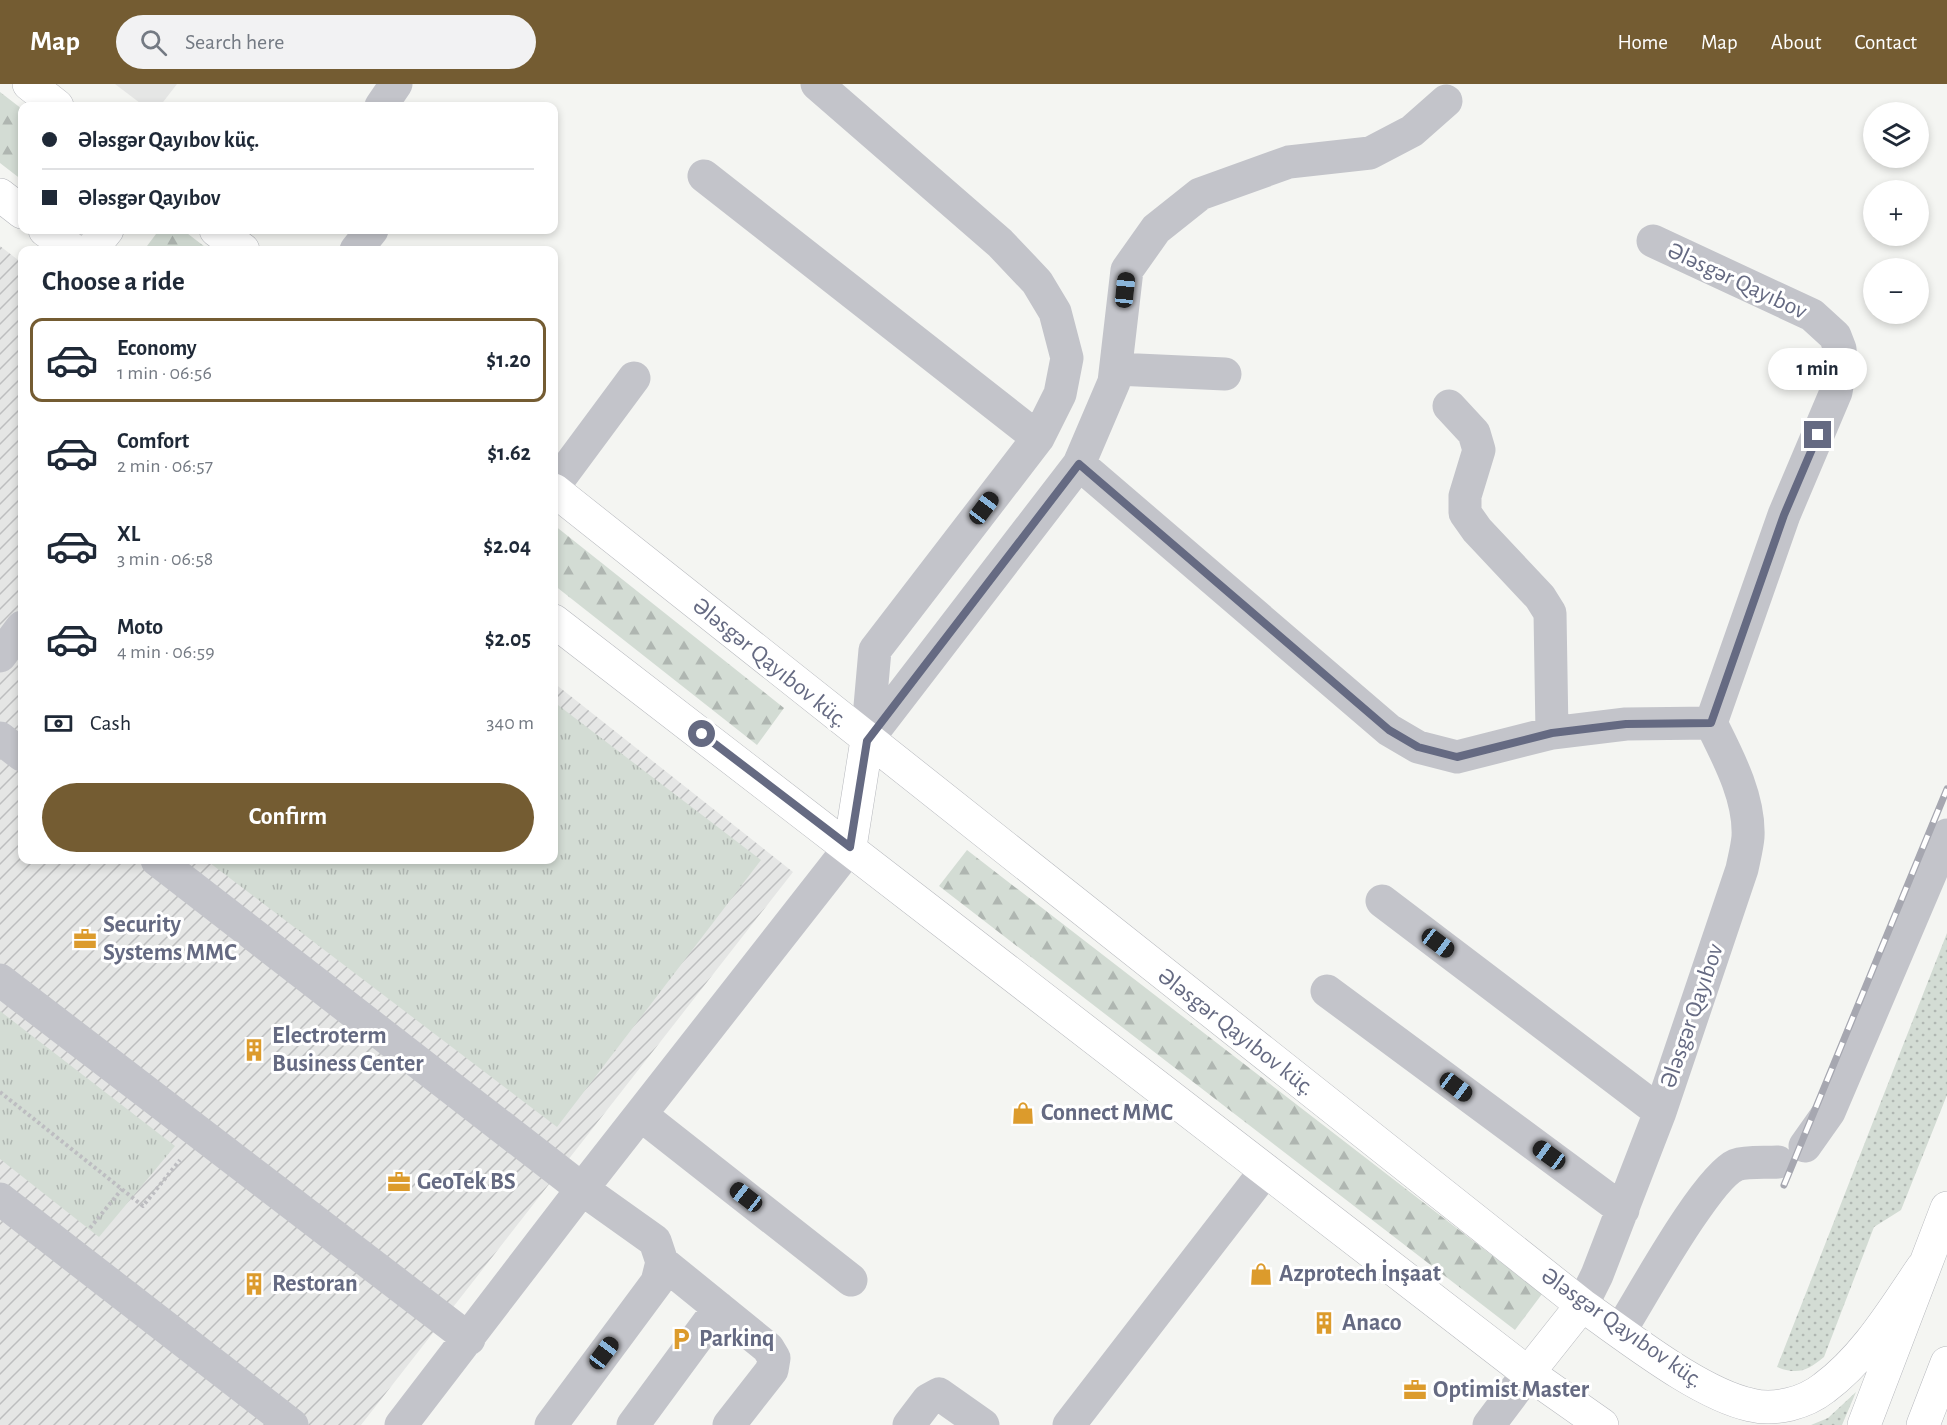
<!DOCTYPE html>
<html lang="en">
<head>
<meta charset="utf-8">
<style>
	:root { --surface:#fff; --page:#f2f2f3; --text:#1f2937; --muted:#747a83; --line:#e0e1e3; --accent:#745c32 }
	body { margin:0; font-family:"Alegreya Sans",sans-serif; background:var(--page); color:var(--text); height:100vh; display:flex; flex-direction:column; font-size:22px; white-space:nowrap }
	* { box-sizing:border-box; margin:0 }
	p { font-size:20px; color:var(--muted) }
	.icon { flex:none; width:33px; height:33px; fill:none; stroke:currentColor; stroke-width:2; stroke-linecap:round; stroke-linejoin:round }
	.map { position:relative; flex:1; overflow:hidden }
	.details { position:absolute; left:18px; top:162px; width:540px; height:618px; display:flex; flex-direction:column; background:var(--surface); border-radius:12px; box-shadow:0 3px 9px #0003 }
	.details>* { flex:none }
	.top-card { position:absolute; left:18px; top:18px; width:540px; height:132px; border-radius:12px; box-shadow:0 3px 9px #0003; display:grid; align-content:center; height:132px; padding:0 24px; background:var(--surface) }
	.fabs { position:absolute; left:1863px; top:18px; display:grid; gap:12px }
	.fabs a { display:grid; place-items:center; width:66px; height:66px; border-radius:50%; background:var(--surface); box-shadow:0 3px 9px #0003; font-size:30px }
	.end { position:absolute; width:27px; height:27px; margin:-14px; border:8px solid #656a82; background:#fff; box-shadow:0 0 0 3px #fff }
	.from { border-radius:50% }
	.bubble { position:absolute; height:42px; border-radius:21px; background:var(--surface); box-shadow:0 3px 9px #0003; font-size:20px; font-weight:600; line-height:42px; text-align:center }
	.car { position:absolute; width:18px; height:36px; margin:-18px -9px; border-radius:8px; box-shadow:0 0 4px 2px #0007; background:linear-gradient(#222 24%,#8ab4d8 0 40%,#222 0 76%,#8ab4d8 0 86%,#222 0) }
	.top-card b { display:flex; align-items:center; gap:21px; height:57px; font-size:22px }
	.top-card b+b { border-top:2px solid var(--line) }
	.top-card i { width:15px; height:15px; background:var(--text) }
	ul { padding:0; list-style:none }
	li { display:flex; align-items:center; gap:18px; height:84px; margin:0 12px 9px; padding:0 12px; border:3px solid transparent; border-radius:12px }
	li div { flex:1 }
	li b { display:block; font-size:22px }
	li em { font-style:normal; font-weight:600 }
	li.active { border-color:var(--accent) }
	li>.icon { width:54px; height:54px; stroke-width:1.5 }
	h2 { padding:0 24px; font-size:27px; line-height:72px }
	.pay { display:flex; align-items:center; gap:15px; height:66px; padding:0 24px; font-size:22px }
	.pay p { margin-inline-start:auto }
	.button { display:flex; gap:12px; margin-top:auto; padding:12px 24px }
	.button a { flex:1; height:69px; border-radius:36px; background:var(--accent); color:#fff; font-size:24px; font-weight:600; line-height:69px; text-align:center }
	header { display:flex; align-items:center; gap:36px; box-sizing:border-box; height:84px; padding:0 30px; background:var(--accent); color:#fff }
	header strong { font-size:28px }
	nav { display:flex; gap:33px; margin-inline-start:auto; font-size:21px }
	.search { width:420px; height:54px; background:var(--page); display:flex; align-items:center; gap:15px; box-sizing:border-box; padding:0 21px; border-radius:33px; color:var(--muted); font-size:22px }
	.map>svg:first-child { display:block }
	.built { fill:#e5e6e5 }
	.industrial { fill:url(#industrial-furrows) }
	.grass { fill:url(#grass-dots) }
	.forest { fill:url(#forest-firs) }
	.park { fill:url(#park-tufts) }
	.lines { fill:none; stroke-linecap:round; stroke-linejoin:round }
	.major-casing { stroke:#b6b8bd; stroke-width:34 }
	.path { stroke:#bdbdc1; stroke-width:4; stroke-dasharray:3 3; stroke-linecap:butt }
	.minor { stroke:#c3c4ca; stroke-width:33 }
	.major { stroke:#fff; stroke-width:33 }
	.rail-casing { stroke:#a6a7b0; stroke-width:7 }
	.rail { stroke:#fff; stroke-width:4.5; stroke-dasharray:14; stroke-linecap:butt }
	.route { stroke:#656a82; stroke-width:8 }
	.labels { text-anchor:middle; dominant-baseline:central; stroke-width:6; stroke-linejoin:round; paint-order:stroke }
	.street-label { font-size:24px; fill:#656a82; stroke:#fff }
	.poi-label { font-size:24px; font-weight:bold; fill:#656a82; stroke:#fff; text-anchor:start }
</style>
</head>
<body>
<header>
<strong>Map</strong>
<div class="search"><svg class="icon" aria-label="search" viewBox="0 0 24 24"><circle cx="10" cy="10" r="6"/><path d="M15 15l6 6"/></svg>Search here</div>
<nav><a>Home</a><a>Map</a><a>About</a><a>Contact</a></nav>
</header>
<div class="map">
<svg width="1947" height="1341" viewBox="0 0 1947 1341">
	<defs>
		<pattern id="industrial-furrows" width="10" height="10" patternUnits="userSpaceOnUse" patternTransform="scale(1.5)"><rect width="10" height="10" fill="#e5e6e5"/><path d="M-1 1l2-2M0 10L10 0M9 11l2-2" fill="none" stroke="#bdbebf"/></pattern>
		<pattern id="grass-dots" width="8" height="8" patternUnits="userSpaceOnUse" patternTransform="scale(1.5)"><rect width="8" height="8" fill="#d3dcd4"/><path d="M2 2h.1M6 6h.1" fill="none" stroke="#afb6b1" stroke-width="1.8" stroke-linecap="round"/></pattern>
		<pattern id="forest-firs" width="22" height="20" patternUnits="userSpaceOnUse" patternTransform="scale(1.5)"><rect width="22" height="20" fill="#d3dcd4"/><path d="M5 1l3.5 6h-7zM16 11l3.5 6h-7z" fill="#afb6b1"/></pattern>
		<pattern id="park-tufts" width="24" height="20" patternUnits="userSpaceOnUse" patternTransform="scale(1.5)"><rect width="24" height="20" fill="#d3dcd4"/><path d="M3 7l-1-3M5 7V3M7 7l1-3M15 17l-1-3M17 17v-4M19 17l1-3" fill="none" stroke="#afb6b1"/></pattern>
	</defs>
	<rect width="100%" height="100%" fill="#f4f5f2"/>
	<!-- built -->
	<path class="built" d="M115 0H177L160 22H144Z"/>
	<!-- industrial -->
	<path class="industrial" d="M0 162 22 179V776H554V599L793 788 361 1341H0Z"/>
	<!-- grass -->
	<path class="grass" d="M1947 849V1011L1901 1126 1874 1143 1824 1273C1807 1287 1798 1291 1777 1283Z
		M1856 1308 1842 1341H1811L1828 1334Z"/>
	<!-- forest -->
	<path class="forest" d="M0 8 22 25V96L0 79Z
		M159 146H183L209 166H144Z
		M554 441 784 624 757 661 554 501Z
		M967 766 1542 1210 1515 1246 939 802Z"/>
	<!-- park -->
	<path class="park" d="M554 618 761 776 557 1043 206 776H554Z
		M0 927 175 1062 99 1153 0 1075Z"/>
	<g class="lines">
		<!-- major casing -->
		<g class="major-casing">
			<path id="major" d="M29 0 57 22
				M0 111 22 128
				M45 146 73 166
				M216 146 243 166
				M91 166 107 146
				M554 406 1582 1221C1627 1252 1699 1310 1751 1321 1775 1327 1805 1319 1824 1304 1866 1273 1894 1225 1923 1183
				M554 537 1528 1289 1602 1341
				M850 763 867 656
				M1528 1289 1582 1221
				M1864 1341 1947 1124
				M1923 1341 1947 1279"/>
		</g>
		<!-- path -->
		<path class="path" d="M0 1008 143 1122 180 1076
			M90 1144 122 1105"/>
		<!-- minor -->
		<path class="minor" d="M817 0 1000 159 1037 198 1055 228 1067 274 1060 310 1038 354 875 566 867 656
			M381 22 396 0
			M704 92 1038 354
			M1653 157 1812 231 1835 252 1840 265 1841 279 1836 308 1784 431 1711 639
			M356 166 372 146
			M1116 285 1225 290
			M1449 322 1474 349 1479 366 1465 412V429L1477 446 1540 513 1550 529 1552 649
			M1079 380 1114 298 1127 186 1156 145 1200 110 1289 78 1370 69 1412 47 1446 17
			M554 402 634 294
			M0 572 22 543
			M0 654 22 671
			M867 656 1079 380 1389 646 1418 663 1457 673 1552 649 1626 640 1711 639C1728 673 1750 714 1748 753 1747 764 1744 775 1742 785L1660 1028 1597 1191 1582 1221
			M157 776 582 1105 850 763
			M1382 817 1660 1028
			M0 896 469 1255
			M1327 907 1623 1126
			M641 1031 851 1196
			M1805 1062 1829 1028 1947 751
			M0 1115 292 1341
			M662 1178 768 1264 774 1274 772 1286 729 1341
			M1620 1247C1641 1214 1706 1094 1736 1081 1747 1077 1765 1079 1778 1078
			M401 1341 582 1105 655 1157 662 1178 657 1198 551 1341
			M633 1341 719 1224
			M909 1341 928 1316 939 1310 983 1341
			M1069 1341 1266 1086
			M1489 1341 1528 1289"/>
		<!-- major -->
		<use href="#major" class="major"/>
		<!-- rail casing -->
		<g class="rail-casing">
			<path id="rail" d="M1784 1101 1947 705"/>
		</g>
		<!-- rail -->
		<use href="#rail" class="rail"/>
	</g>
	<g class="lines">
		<!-- route -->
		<path class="route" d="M702 650 850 763 867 657 1079 380 1389 646 1418 663 1457 673 1552 649 1626 640 1711 639 1784 431 1818 351"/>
	</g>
	<!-- icons -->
	<defs>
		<g id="office-bare" transform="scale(1.8)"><path d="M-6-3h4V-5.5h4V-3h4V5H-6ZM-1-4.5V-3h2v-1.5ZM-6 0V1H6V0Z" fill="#dc9b2c" stroke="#fff" stroke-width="2.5" paint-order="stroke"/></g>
		<g id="building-bare" transform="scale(1.8)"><path d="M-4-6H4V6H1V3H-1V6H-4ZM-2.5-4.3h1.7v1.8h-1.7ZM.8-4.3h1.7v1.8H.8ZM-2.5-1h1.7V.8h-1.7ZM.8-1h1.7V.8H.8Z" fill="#dc9b2c" stroke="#fff" stroke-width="2.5" paint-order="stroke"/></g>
		<g id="shop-bare" transform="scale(1.8)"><path d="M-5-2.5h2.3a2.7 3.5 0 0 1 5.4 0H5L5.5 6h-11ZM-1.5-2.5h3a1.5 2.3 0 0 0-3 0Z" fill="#dc9b2c" stroke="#fff" stroke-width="2.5" paint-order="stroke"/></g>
		<g id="parking-bare" transform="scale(1.8)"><path d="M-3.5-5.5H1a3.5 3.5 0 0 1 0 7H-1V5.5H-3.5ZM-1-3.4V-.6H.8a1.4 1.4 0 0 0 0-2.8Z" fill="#dc9b2c" stroke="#fff" stroke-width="2.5" paint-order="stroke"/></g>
	</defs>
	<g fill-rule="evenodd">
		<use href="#office-bare" x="85" y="855"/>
		<use href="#building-bare" x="254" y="966"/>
		<use href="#shop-bare" x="1023" y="1029"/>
		<use href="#office-bare" x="399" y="1098"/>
		<use href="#shop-bare" x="1261" y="1190"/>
		<use href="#building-bare" x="254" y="1200"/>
		<use href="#building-bare" x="1324" y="1239"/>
		<use href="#parking-bare" x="681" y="1255"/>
		<use href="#office-bare" x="1415" y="1306"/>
	</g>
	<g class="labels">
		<!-- street labels -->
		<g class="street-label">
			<text transform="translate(1737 197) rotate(25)">Ələsgər Qayıbov</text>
			<text transform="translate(770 579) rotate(39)">Ələsgər Qayıbov küç.</text>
			<text transform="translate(1692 932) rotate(-71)">Ələsgər Qayıbov</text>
			<text transform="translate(1236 948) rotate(38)">Ələsgər Qayıbov küç.</text>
			<text transform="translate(1622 1244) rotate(35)">Ələsgər Qayıbov küç.</text>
		</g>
		<!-- poi labels -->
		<g class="poi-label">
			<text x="103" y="841">Security<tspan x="103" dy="28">Systems MMC</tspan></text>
			<text x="272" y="952">Electroterm<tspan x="272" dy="28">Business Center</tspan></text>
			<text x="1041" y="1029">Connect MMC</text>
			<text x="417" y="1098">GeoTek BS</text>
			<text x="1279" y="1190">Azprotech İnşaat</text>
			<text x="272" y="1200">Restoran</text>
			<text x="1342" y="1239">Anaco</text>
			<text x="699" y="1255">Parkinq</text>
			<text x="1433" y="1306">Optimist Master</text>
		</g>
	</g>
</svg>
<div class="fabs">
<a><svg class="icon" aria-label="layers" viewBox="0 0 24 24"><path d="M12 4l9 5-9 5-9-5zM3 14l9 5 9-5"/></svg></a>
<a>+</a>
<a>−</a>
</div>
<i class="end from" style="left:702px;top:650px"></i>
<i class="end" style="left:1818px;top:351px"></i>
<div class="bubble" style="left:1768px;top:264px;width:99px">1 min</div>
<i class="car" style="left:1125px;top:206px;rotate:6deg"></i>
<i class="car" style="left:984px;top:424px;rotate:37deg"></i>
<i class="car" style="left:1438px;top:859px;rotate:127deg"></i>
<i class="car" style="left:1456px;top:1003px;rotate:127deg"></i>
<i class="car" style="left:1549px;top:1071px;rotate:306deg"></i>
<i class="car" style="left:746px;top:1113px;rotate:308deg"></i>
<i class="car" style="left:604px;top:1269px;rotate:37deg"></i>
<div class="top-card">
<b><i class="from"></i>Ələsgər Qayıbov küç.</b>
<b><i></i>Ələsgər Qayıbov</b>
</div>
<section class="details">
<h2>Choose a ride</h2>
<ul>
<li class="active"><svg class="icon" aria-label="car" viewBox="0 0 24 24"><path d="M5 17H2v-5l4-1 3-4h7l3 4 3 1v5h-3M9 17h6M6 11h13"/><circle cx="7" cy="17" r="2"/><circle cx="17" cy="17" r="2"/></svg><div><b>Economy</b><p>1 min · 06:56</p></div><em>$1.20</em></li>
<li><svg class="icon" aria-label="car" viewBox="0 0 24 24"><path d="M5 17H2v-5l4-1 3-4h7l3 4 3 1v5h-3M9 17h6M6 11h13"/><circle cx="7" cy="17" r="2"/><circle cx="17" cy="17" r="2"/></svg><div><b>Comfort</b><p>2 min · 06:57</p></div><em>$1.62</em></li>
<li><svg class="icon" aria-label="car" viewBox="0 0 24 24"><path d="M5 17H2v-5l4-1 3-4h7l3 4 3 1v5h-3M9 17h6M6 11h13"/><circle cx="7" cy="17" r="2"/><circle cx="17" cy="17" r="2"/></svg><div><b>XL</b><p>3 min · 06:58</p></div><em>$2.04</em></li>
<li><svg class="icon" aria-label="car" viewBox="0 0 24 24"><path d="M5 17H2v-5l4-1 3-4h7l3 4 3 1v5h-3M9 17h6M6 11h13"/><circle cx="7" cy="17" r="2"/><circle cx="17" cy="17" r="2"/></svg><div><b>Moto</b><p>4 min · 06:59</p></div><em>$2.05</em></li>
</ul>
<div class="pay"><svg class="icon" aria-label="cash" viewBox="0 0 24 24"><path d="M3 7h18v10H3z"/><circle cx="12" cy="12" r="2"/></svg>Cash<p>340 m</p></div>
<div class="button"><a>Confirm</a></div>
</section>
</div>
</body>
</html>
